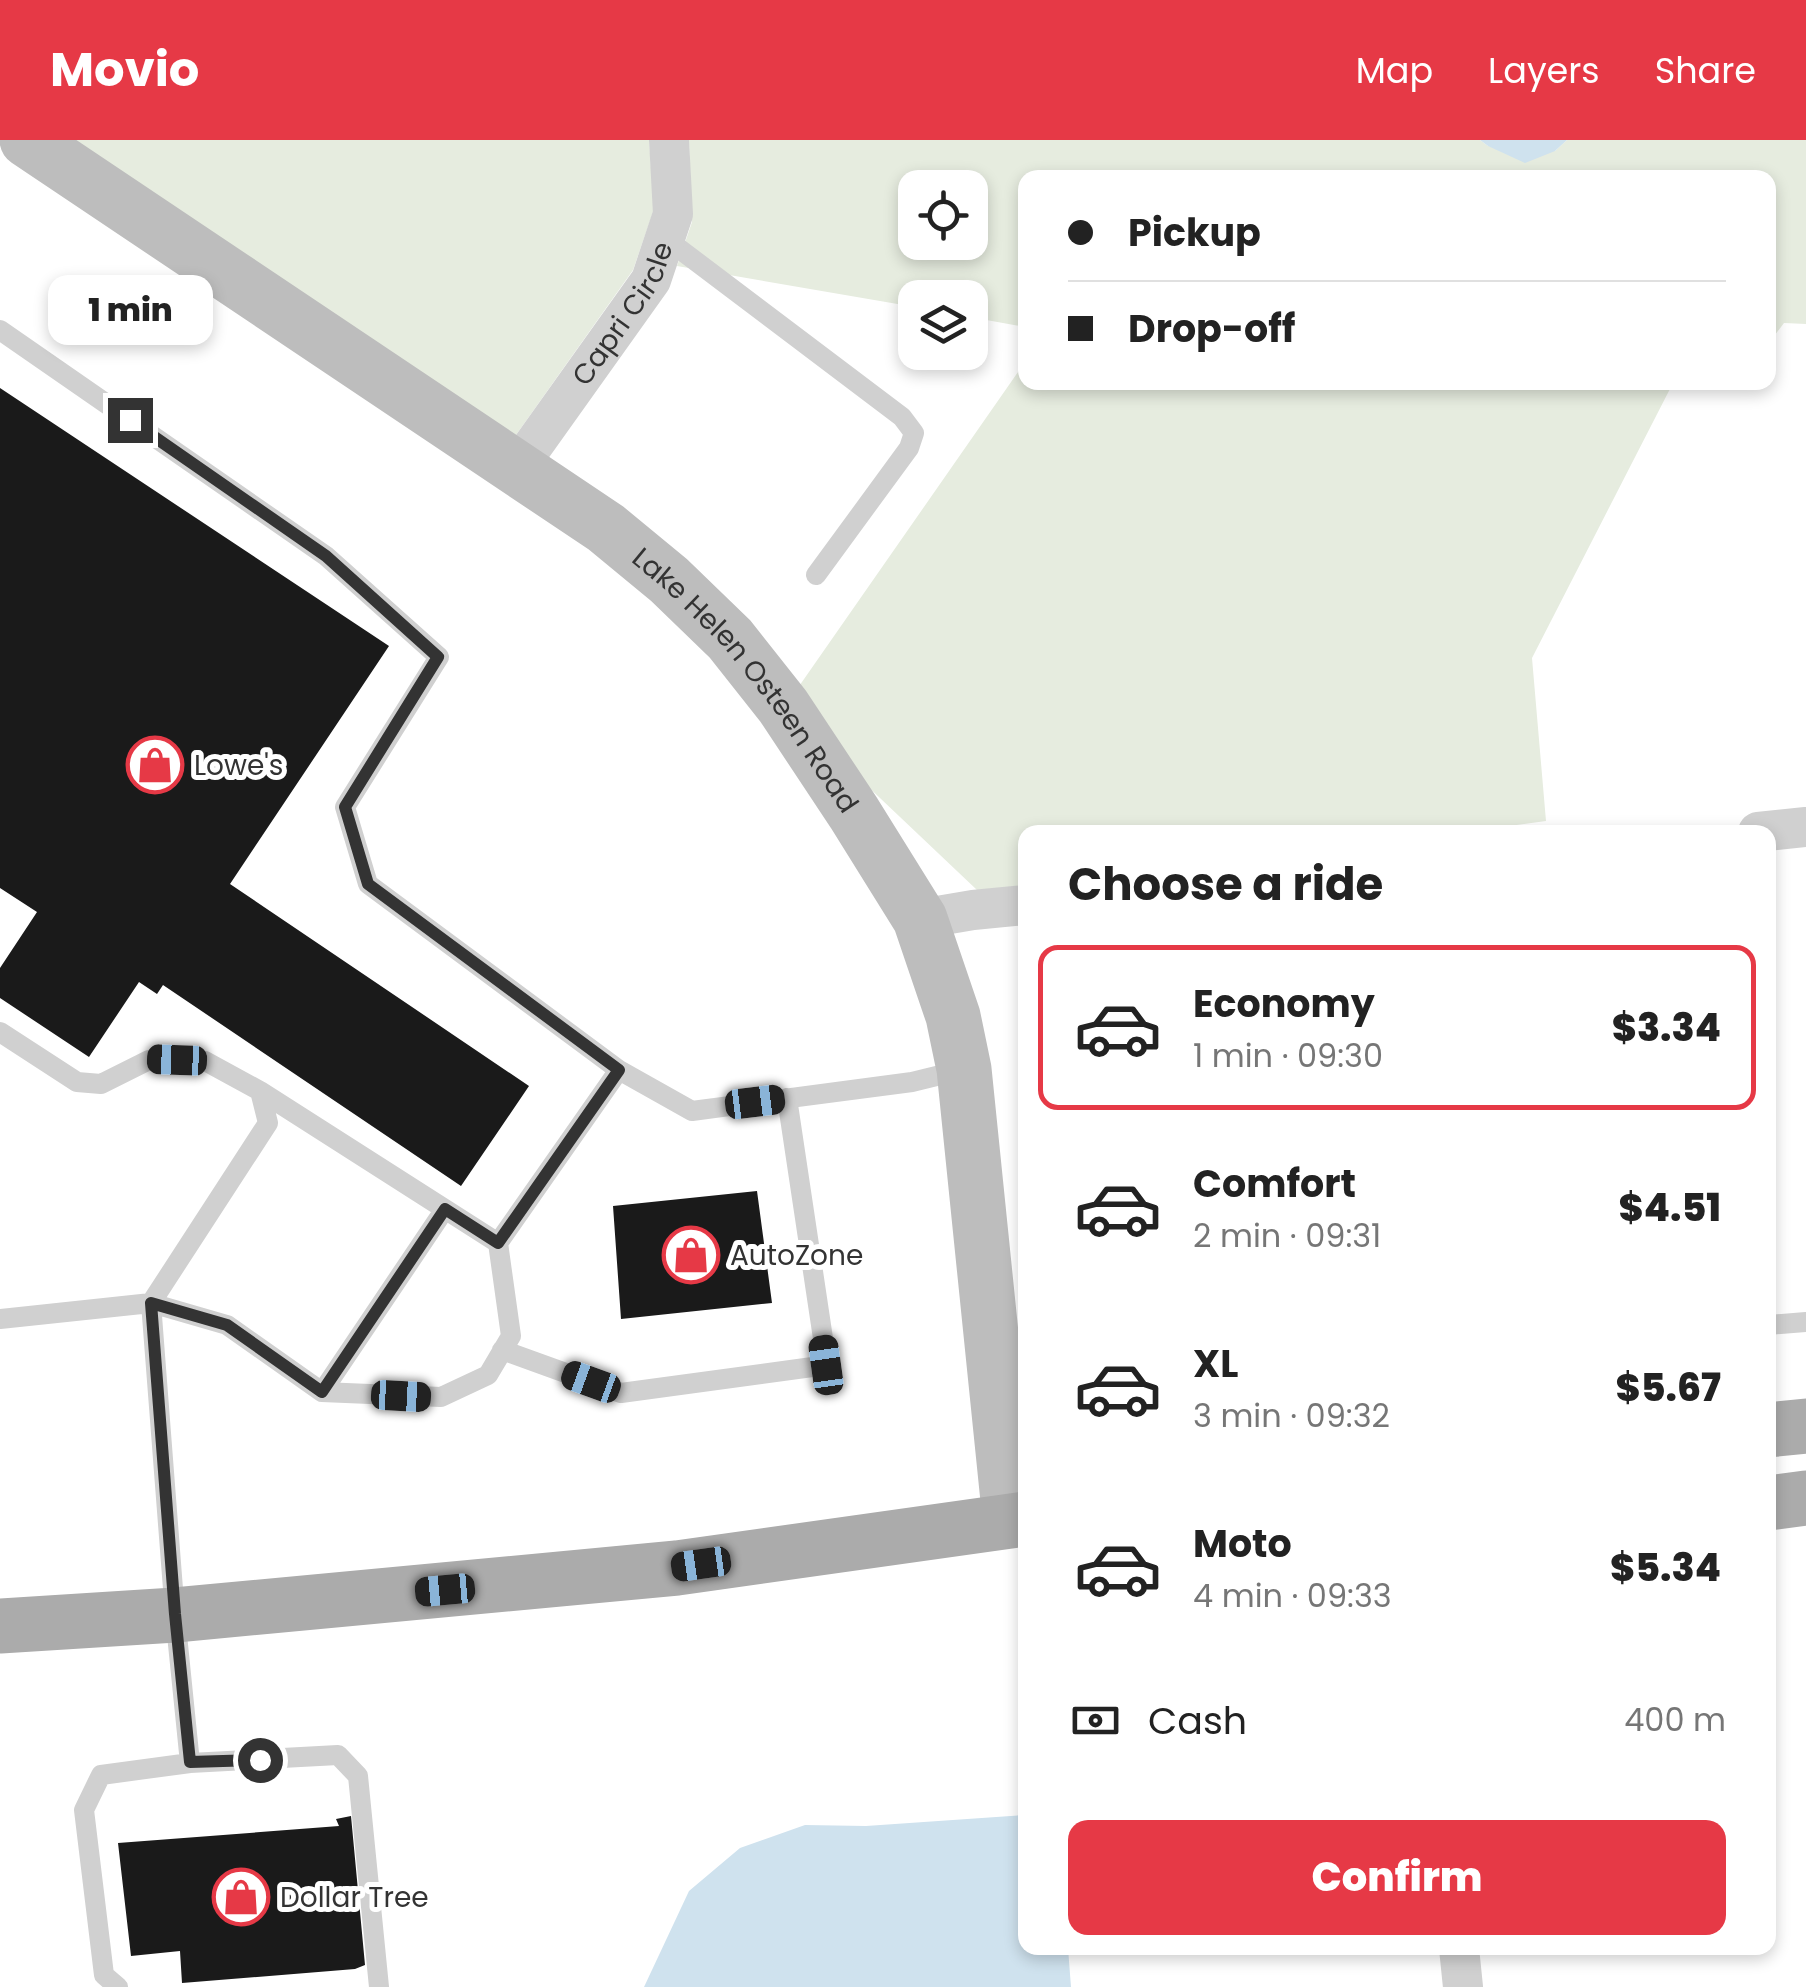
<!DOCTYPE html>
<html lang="en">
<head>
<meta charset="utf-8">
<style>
	:root { --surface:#fff; --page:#f6f6f6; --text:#222; --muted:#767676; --line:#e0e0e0; --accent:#e63946 }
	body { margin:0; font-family:Poppins,sans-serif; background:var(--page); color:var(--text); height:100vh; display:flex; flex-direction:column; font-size:38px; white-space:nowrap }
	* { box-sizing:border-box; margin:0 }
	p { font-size:32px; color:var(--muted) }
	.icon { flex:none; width:55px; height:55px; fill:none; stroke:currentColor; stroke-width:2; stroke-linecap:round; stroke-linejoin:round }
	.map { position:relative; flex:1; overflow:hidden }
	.side { position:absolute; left:1018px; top:685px; width:758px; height:1130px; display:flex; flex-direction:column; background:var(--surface); border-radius:20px; box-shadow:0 5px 15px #0003 }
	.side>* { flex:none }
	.banner { position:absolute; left:1018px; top:30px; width:758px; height:220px; border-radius:20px; box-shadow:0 5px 15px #0003; display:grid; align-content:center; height:220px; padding:0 50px; background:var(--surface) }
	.fabs { position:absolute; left:898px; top:30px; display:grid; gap:20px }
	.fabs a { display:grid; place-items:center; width:90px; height:90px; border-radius:20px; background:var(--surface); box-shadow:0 5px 15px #0003; font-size:50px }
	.end { position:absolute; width:45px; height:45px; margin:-22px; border:12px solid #333; background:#fff; box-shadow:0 0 0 5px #fff }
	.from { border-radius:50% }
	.bubble { position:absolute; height:70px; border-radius:20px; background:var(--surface); box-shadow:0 5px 15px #0003; font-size:32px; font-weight:800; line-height:70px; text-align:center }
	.car { position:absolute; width:30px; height:60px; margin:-30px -15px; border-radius:12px; box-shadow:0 0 8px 2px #0007; background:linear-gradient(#222 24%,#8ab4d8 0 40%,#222 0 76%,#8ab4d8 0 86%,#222 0) }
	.banner b { display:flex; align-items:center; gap:35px; height:95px; font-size:38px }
	.banner b+b { border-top:2px solid var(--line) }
	.banner i { width:25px; height:25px; background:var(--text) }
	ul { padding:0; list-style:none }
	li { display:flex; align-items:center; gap:30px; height:165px; margin:0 20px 15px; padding:0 30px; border:5px solid transparent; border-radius:20px }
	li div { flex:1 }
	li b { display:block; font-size:38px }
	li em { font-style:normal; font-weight:800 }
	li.on { border-color:var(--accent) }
	li>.icon { width:90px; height:90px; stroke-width:1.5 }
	h2 { padding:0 50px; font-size:45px; line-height:120px }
	.pay { display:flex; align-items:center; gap:25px; height:110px; padding:0 50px; font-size:38px }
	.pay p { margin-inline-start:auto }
	.primary-button { display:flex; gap:20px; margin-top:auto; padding:20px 50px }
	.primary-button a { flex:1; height:115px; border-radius:20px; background:var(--accent); color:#fff; font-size:40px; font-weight:800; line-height:115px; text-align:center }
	header { display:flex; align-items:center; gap:60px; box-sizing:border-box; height:140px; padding:0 50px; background:var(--accent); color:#fff }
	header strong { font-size:48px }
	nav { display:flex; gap:55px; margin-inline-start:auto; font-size:35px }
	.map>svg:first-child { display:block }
	.green { fill:#e6ecdf; fill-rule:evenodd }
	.water { fill:#cfe2ee }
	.building { fill:#1a1a1a }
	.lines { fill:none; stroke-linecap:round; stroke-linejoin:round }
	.lane { stroke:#d0d0d0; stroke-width:20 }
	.street { stroke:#d0d0d0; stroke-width:40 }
	.secondary { stroke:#bdbdbd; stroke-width:55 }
	.primary { stroke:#ababab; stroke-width:55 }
	.route { stroke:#333; stroke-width:12 }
	.labels { text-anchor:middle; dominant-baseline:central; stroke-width:10; stroke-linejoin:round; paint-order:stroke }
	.street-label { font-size:28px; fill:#333; stroke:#fff }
	.poi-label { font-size:28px; fill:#333; stroke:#fff; text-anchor:start }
</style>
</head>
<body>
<header>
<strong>Movio</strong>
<nav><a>Map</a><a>Layers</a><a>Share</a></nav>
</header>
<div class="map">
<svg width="1806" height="1847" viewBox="0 0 1806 1847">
	<rect width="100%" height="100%" fill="#fff"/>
	<!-- green -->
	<path class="green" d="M59 0H649L654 69 633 130 511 302Z
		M689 0H1480L1488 6 1555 11 1567 0H1806V184L1784 183 1768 204V38H1025V187L970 177V158H915V167L677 126 692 82ZM915 48H970V102H915Z
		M1025 222V242L1673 243 1532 518 1546 681 1463 692H1025V746L977 750 842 622 795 552Z"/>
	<!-- water -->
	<path class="water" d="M1480 0H1567L1555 11 1525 23 1488 6Z
		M1025 1675V1808H1068L1071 1847H644L689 1751 740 1708 805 1685 866 1686Z"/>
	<!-- building -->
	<path class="building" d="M0 248 389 506 230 744 529 946 461 1046 163 845 157 854 139 842 89 917 0 858V828L37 772 0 748Z
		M757 1051 772 1163 621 1179 613 1066Z
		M351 1676 365 1825 355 1829 182 1843 180 1811 131 1816 118 1703 339 1686 336 1679Z"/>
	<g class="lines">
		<!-- lane -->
		<path class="lane" d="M665 98 902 277 914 293 909 308 816 435
			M0 190 326 416 439 517 345 667 368 744 619 930
			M0 892 77 942 101 944 149 920 205 921 260 951 498 1103 619 930 692 971 912 942 961 930
			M260 951 268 983 151 1163 227 1185 322 1252 445 1069
			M0 1179 151 1163 175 1475 190 1623
			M1768 1185 1806 1182
			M502 1210 621 1253 827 1225 787 958
			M322 1252 441 1257 488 1235 511 1196 498 1103
			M118 1847 104 1835 84 1670 101 1635 190 1623 338 1615 358 1636 379 1847"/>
		<!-- street -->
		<g class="street">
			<path id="s1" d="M517 328 651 140 673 74 669 0"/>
			<path d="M1758 692 1806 687"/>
			<path d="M920 779 973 770 1025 765"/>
			<path d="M1459 1808 1463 1847"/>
		</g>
		<!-- secondary -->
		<path class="secondary" id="s2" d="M27 0 606 388 669 440 730 499 783 566 854 673 920 779 953 876 964 929 1010 1380"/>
		<!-- primary -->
		<path class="primary" d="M1768 1290 1806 1286
			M1768 1363 1806 1358
			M0 1486 175 1475 677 1428 1025 1379"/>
	</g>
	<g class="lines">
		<!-- route -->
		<path class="route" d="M130 280 326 416 438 517 345 667 368 744 619 930 498 1103 445 1069 322 1252 227 1185 151 1163 175 1474 190 1622 260 1620"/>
	</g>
	<!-- icons -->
	<defs>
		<g id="shop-ring" transform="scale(2.875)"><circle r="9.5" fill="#fff" stroke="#e63946" stroke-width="1.5"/><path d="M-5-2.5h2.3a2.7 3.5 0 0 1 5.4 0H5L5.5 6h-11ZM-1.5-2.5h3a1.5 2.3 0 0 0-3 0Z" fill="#e63946"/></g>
	</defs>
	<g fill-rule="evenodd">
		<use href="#shop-ring" x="155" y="625"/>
		<use href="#shop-ring" x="691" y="1115"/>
		<use href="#shop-ring" x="241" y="1757"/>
	</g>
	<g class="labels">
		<!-- street labels -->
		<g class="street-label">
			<text stroke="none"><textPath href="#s1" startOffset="188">Capri Circle</textPath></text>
			<text stroke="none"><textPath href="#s2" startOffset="905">Lake Helen Osteen Road</textPath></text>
		</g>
		<!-- poi labels -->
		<g class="poi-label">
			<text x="194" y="625">Lowe's</text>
			<text x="730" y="1115">AutoZone</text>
			<text x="280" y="1757">Dollar Tree</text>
		</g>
	</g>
</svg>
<div class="fabs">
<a><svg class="icon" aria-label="locate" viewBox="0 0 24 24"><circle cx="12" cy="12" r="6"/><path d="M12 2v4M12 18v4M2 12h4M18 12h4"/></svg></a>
<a><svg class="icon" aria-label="layers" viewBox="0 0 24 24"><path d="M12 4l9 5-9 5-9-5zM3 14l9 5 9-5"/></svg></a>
</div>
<i class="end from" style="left:260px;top:1620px"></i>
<i class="end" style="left:130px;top:280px"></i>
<div class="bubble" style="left:48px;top:135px;width:165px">1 min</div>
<i class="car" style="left:177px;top:920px;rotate:272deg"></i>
<i class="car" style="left:755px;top:962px;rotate:83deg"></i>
<i class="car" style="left:826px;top:1225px;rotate:352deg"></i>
<i class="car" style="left:591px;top:1242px;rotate:290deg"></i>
<i class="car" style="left:401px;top:1256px;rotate:93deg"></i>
<i class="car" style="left:701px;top:1424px;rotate:262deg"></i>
<i class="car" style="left:445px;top:1450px;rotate:265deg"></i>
<div class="banner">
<b><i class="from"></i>Pickup</b>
<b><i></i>Drop-off</b>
</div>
<section class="side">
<h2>Choose a ride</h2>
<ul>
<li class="on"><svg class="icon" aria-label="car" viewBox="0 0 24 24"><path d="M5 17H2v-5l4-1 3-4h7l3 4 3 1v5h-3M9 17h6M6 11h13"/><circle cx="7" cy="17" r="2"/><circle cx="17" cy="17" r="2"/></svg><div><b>Economy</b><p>1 min · 09:30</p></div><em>$3.34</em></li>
<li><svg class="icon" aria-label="car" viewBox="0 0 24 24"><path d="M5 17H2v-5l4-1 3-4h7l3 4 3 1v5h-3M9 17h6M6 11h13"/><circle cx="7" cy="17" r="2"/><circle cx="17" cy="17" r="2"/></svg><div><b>Comfort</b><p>2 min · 09:31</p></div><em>$4.51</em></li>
<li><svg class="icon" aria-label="car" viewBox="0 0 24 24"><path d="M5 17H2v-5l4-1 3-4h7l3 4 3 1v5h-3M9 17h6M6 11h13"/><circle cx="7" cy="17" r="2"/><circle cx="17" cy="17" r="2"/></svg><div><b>XL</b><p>3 min · 09:32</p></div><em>$5.67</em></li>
<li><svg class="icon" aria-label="car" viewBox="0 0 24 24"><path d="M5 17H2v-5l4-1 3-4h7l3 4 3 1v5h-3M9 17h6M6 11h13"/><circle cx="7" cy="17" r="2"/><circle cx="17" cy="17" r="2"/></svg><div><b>Moto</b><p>4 min · 09:33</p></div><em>$5.34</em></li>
</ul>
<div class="pay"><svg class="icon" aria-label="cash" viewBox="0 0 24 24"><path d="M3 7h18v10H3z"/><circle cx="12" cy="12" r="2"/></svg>Cash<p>400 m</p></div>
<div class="primary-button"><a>Confirm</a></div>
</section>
</div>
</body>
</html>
